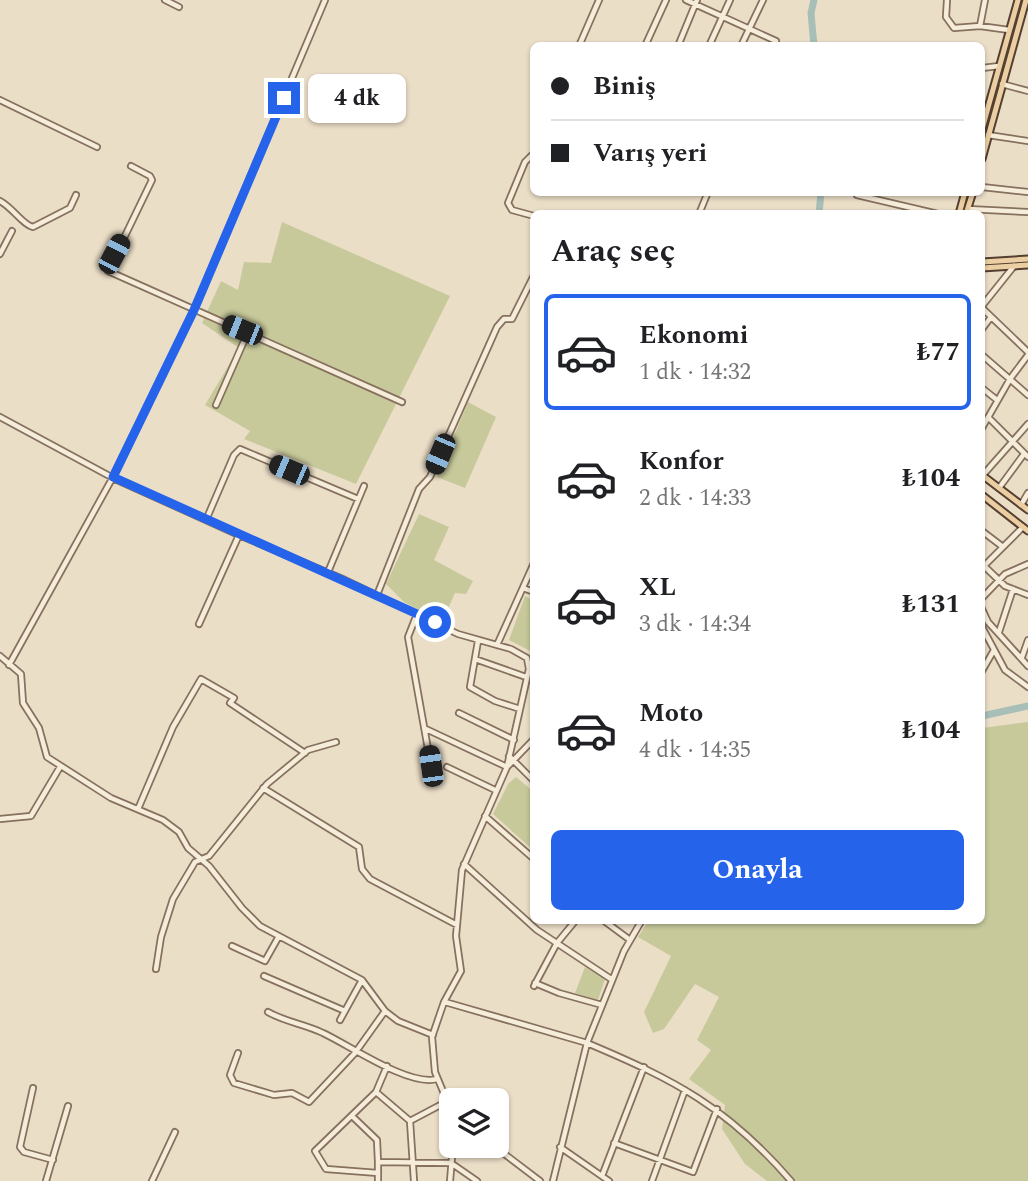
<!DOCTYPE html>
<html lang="tr">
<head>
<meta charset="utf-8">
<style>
	:root { --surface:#fff; --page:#f2f2f2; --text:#202124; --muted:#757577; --line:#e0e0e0; --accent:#2563eb }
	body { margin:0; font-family:Spectral,serif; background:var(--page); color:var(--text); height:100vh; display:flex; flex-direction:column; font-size:26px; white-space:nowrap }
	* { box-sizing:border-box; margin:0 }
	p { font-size:23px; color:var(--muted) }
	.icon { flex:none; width:38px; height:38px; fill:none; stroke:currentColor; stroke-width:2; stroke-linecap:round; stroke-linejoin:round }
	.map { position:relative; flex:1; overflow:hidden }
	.details { position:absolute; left:530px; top:210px; width:455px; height:714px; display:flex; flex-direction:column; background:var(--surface); border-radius:10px; box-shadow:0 2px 5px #0004 }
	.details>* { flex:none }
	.guide { position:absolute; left:530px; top:42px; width:455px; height:154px; border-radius:10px; box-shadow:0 2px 5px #0004; display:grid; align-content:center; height:154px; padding:0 21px; background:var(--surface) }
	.buttons { position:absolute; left:439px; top:1088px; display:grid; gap:14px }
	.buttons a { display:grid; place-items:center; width:70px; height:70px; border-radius:10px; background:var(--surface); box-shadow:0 2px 5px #0004; font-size:35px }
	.end { position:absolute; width:32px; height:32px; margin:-16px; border:9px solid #2563eb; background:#fff; box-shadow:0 0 0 4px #fff }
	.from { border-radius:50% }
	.bubble { position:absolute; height:49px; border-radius:10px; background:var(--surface); box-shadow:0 2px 5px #0004; font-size:23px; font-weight:700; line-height:49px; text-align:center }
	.car { position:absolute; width:21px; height:42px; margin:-21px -10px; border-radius:9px; box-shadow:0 0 5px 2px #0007; background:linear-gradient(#222 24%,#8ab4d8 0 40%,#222 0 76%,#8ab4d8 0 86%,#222 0) }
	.guide b { display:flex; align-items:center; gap:24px; height:66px; font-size:26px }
	.guide b+b { border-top:2px solid var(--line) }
	.guide i { width:18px; height:18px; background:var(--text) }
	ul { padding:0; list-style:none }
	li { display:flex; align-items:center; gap:21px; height:116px; margin:0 14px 10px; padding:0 7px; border:4px solid transparent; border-radius:10px }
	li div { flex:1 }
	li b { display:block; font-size:26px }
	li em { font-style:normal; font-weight:700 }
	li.selected { border-color:var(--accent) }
	li>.icon { width:63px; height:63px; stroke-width:1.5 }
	h2 { padding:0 21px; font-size:32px; line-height:84px }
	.action { display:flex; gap:14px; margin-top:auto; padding:14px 21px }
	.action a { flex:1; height:80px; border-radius:10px; background:var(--accent); color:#fff; font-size:28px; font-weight:700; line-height:80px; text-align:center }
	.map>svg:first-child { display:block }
	.green { fill:#c7c99b }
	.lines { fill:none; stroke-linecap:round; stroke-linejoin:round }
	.river { stroke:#a8bfb7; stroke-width:7 }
	.minor-casing { stroke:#86705e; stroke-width:8 }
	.major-casing { stroke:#543f31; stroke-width:9 }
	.minor { stroke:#f6ecda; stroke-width:4.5 }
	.major { stroke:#ebcfa2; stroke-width:5 }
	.route { stroke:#2563eb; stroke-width:9 }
</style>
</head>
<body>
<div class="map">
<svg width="1028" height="1181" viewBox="0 0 1028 1181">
	<rect width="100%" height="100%" fill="#ebdec7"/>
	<!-- green -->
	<path class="green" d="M282 222 450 296 356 484 244 439 250 431 205 405 239 348 202 323 221 281 238 290 244 262 271 263Z
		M468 402 496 417 465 488 437 477Z
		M419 514 449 527 434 560 473 581 466 594 455 593 442 622 404 602 386 584Z
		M525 596 534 601V653L509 640Z
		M1028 722V1181H767L745 1164 722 1129 725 1105 689 1079 711 1050 697 1040 719 997 695 984 664 1029 653 1033 644 1012 671 956 638 937 649 920H982V728Z
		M516 777 534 792V851L493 814 508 784Z
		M585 967 605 979 598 1000 575 993Z"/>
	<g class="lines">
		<!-- river -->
		<path class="river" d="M814 0 811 13 814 46
			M819 214 821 192
			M982 716 1028 706"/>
		<!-- minor casing -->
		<g class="minor-casing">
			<path id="minor" d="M165 0 179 7
				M686 0 776 41 774 46
				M947 0 946 17 954 28 980 26 1009 30
				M980 26 985 0
				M579 46 599 0
				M645 46 666 0
				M678 46 697 0
				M709 46 730 0
				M741 46 763 0
				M982 68 999 66
				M1002 84 1028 91
				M0 100 97 147
				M988 135 1028 141
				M534 153 525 162 508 203 512 210 534 216
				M131 166 150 176 152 180 108 271 402 402
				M982 187 1028 192
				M857 195 938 214
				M0 201C13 208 23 225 33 227L70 208 76 195
				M968 209 1028 212
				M699 214 708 192
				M0 254 12 231
				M982 306 1014 266
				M982 308 1028 352
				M982 329 991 317
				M982 355 1028 395
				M982 388 997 400
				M216 405 248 332
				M0 417 115 479 239 535 345 580 458 634 511 649 527 658 529 669 507 767 462 870 456 936 461 971 444 1002 432 1037 435 1072 452 1113
				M988 417 1028 457
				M982 428 1010 379 1028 355
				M983 475 1028 424
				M999 488 1024 454
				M1021 505 1028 493
				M206 520 234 455 240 449 358 499
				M982 531 1003 547
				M982 564 1005 586 1028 595
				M984 566 1023 527
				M328 572 364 486
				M523 588 534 592
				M377 595 419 489 430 477 497 327 504 319H512L534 275
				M982 598 1005 574 1028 564
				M982 609 988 622 1028 666
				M417 614 408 637 431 766
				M199 624 239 535
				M982 627 1005 670 1028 687
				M999 632 1013 589
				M478 641 470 687 495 701 520 709
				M497 645 534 563
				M0 656 21 674 23 703 39 728 47 757 111 798 163 820 179 832 188 848 209 866 242 908 260 926 362 980 385 1011 398 1021 433 1035
				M1022 657 1028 640
				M475 659 526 677
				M9 665 113 477 194 310 325 0
				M982 671 994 650
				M459 713 514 740
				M426 729 507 767 534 739
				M509 756 534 781
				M447 767 495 790
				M263 788 359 847 362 869 370 879 457 925
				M138 809 173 727 201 679 234 698 230 703 305 753
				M485 816 534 859
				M0 819 31 816 60 767
				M464 864 537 930 611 979
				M603 920 630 940
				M232 946 265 961 279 936
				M156 969 161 937 173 899 195 862 209 856 267 784 308 750 336 742
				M264 976 345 1011
				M535 983 559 993 602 1005
				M534 986 557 943 576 920
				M445 1002 587 1043 624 951 642 920
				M268 1012C285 1022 305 1024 323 1033 349 1045 409 1087 437 1079
				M340 1020 362 980
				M238 1053 230 1075 234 1083 274 1095 292 1093 309 1102 355 1053 385 1011
				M33 1088 20 1147 24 1152 53 1160
				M376 1092 410 1121
				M352 1116 377 1140 378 1162
				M614 1143 693 1172 717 1109
				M494 1146 540 1181
				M560 1147 609 1181
				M378 1173 326 1169 315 1151 376 1092 387 1066
				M602 1176 644 1067
				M46 1181 68 1106
				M152 1181 175 1132
				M378 1181V1162L451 1163 477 1181
				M414 1181 410 1121 446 1102
				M450 1181 453 1146
				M553 1181 587 1043C675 1080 727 1107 791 1181
				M652 1181 685 1090"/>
		</g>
		<!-- major casing -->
		<g class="major-casing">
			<path id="major" d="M982 129 1018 0
				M982 159 1026 0
				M959 214 965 192
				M966 214 973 192
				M982 262 1028 259
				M982 268 1028 265
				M982 475 1028 510
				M982 495 1028 531"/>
		</g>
		<!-- minor -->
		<use href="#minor" class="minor"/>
		<!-- major -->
		<use href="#major" class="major"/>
	</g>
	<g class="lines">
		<!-- route -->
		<path class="route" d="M284 98 194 310 113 477 435 622"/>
	</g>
</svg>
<div class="buttons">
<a><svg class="icon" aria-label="layers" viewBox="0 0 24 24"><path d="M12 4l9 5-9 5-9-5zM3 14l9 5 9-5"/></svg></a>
</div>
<i class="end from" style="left:435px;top:622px"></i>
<i class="end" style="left:284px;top:98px"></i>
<div class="bubble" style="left:308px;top:74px;width:98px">4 dk</div>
<i class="car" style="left:114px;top:254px;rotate:28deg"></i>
<i class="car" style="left:242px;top:330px;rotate:292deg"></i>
<i class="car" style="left:440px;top:454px;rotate:203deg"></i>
<i class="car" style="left:289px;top:470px;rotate:293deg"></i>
<i class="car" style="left:431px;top:766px;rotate:352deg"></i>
<div class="guide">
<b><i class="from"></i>Biniş</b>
<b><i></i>Varış yeri</b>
</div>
<section class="details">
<h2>Araç seç</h2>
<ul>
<li class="selected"><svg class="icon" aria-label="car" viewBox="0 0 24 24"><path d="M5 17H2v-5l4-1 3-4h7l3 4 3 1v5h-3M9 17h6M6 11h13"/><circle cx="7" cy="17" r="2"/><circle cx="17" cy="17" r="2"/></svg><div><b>Ekonomi</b><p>1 dk · 14:32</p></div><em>₺77</em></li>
<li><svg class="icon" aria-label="car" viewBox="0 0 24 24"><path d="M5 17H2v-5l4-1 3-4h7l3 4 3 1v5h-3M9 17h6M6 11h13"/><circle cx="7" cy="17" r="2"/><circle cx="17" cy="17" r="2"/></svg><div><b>Konfor</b><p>2 dk · 14:33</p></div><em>₺104</em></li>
<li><svg class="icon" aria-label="car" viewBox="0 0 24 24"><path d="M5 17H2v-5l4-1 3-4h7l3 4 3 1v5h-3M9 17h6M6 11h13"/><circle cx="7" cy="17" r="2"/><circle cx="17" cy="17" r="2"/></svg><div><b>XL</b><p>3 dk · 14:34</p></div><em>₺131</em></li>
<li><svg class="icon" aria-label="car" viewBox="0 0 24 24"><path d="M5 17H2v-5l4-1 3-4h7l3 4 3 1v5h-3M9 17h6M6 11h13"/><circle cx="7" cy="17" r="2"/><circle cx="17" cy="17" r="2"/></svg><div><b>Moto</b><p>4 dk · 14:35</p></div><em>₺104</em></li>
</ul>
<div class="action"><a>Onayla</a></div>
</section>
</div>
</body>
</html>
